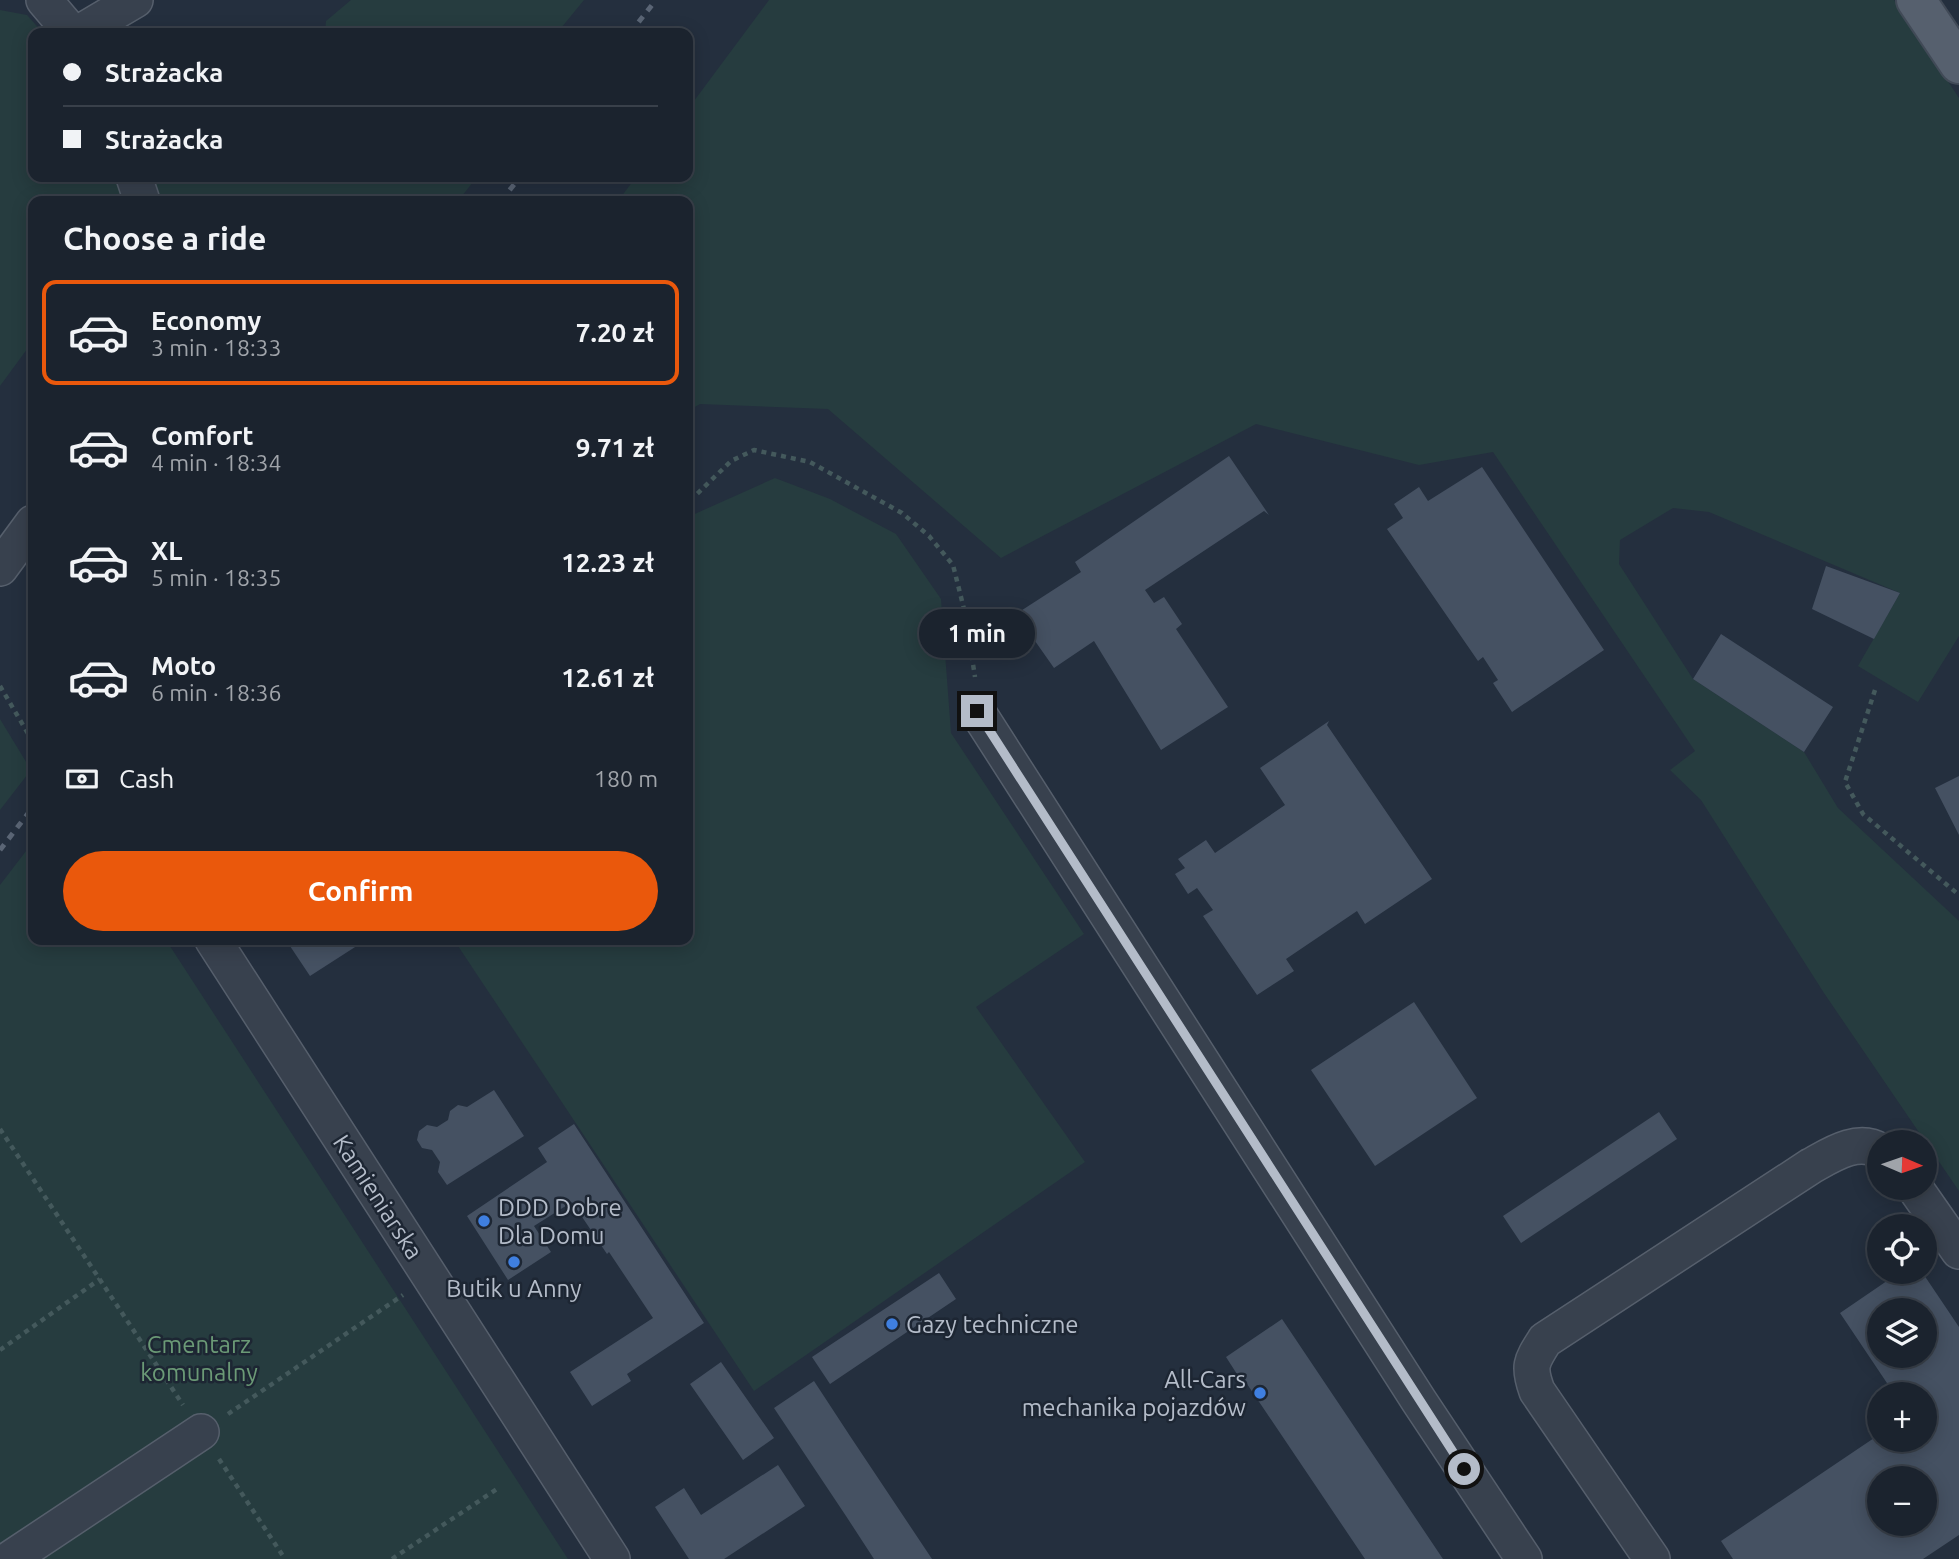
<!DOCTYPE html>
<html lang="en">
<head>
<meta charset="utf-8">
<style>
	:root { --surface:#1b232e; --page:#242b36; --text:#f1f3f6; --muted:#a0a4aa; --line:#39404a; --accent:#ea580c }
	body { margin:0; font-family:Ubuntu,sans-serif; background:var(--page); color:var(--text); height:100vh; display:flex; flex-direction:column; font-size:26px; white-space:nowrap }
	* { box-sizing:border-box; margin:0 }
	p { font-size:23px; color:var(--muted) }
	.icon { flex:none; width:38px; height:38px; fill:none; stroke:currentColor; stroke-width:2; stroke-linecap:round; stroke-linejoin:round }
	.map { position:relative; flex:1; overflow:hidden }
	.drawer { position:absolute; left:28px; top:196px; width:665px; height:749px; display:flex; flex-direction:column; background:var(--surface); border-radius:14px; box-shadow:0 4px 18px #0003,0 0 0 2px var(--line) }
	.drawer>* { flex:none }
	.hud { position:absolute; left:28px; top:28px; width:665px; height:154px; border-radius:14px; box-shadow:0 4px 18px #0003,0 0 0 2px var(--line); display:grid; align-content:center; height:154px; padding:0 35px; background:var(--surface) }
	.needle { width:46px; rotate:92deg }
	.tools { position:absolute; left:1867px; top:1130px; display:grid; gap:14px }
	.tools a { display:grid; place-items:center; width:70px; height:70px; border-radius:50%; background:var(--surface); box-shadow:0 4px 18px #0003,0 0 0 2px var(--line); font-size:35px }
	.end { position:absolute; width:32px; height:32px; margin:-16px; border:9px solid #b4bcc9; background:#111; box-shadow:0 0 0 4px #111 }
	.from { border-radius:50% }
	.bubble { position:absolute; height:49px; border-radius:24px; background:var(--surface); box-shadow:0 4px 18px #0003,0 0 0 2px var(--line); font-size:23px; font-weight:700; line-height:49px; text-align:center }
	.hud b { display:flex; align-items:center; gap:24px; height:66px; font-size:26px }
	.hud b+b { border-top:2px solid var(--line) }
	.hud i { width:18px; height:18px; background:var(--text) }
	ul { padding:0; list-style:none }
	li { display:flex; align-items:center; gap:21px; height:105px; margin:0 14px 10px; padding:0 21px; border:4px solid transparent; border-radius:14px }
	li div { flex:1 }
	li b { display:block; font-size:26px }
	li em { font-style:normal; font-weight:700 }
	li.on { border-color:var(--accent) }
	li>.icon { width:63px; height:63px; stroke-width:1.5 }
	h2 { padding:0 35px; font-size:32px; line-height:84px }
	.pay { display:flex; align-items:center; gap:18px; height:77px; padding:0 35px; font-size:26px }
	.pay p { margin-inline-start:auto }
	.action { display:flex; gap:14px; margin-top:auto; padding:14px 35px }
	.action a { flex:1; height:80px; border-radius:42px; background:var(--accent); color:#fff; font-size:28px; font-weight:700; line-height:80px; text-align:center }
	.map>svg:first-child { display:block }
	.green { fill:#263c3f }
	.building { fill:#455162; fill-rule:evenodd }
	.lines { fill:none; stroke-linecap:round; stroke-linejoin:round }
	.minor-casing { stroke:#565f6c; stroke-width:38 }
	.major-casing { stroke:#414a57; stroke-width:42 }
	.path { stroke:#44595c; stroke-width:4.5; stroke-dasharray:5 5; stroke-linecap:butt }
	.minor { stroke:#38414e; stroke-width:35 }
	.major { stroke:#56606e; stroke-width:38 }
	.rail { stroke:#5a6575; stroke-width:5; stroke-dasharray:7 7; stroke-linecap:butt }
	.route { stroke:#b4bcc9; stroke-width:9 }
	.shop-dot { fill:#3f7fe0; stroke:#1d2633; stroke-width:2.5 }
	.labels { text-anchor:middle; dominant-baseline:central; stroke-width:5; stroke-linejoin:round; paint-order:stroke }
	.street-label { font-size:24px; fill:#b4bcc9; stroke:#1d2633 }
	.poi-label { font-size:24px; fill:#b4bcc9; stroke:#1d2633; text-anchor:start }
	.park-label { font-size:24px; fill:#6b9a76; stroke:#1d2633 }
</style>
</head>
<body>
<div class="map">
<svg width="1959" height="1559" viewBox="0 0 1959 1559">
	<rect width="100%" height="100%" fill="#242f3e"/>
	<!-- green -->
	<path class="green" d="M351 0H584L557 33H325L326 21Z
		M769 0H1894L1959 98V636L1918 702 1858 666 1900 593 1709 512 1673 508 1620 540 1619 564 1693 679 1804 752 1838 808 1959 921V1191L1824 993 1701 800 1670 770 1695 751 1493 452 1419 465 1256 424 1001 558 828 409 700 404 688 411V201H618L636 177H688V109Z
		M0 10 27 15 43 33H33V177H119L126 201H33V341L0 386Z
		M148 177H477L458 201H160Z
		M775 478 830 499 896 534 941 599 951 733 1084 934 976 1007 1085 1162 754 1391 454 940H688V517Z
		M0 719 31 770 0 810Z
		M33 842V940H166L568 1559H0V885Z"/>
	<!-- building -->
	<path class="building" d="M1229 456 1269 515 1264 511 1145 590 1154 603 1164 597 1182 624 1176 629 1228 707 1161 750 1094 641 1054 668 1016 614 1081 572 1075 562Z
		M1482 467 1604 650 1512 712 1493 683 1498 680 1483 657 1478 661 1387 529 1403 518 1394 504 1419 487 1428 501Z
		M1826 566 1900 593 1874 639 1812 609Z
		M1721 634 1833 707 1804 752 1693 679Z
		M1329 721 1327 725 1432 879 1365 924 1357 911 1286 959 1294 971 1257 995 1203 916 1213 910 1197 888 1188 894 1175 874 1185 868 1178 859 1206 840 1215 853 1285 805 1260 768Z
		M1959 776V835L1935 788Z
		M286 940H366L310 976Z
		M1414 1002 1477 1098 1375 1166 1311 1070Z
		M494 1090 524 1136 447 1185 438 1172 440 1162 432 1150 422 1148 417 1140 419 1131 427 1125 437 1127 448 1120 450 1111 458 1105 467 1107Z
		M1659 1112 1677 1139 1521 1243 1503 1216Z
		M574 1124 704 1323 627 1374 631 1381 592 1406 570 1372 653 1318 609 1252 607 1254 572 1202 534 1226 551 1252 508 1280 467 1216 547 1162 538 1148Z
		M1900 1272H1922L1959 1327V1535L1923 1559H1733L1721 1541 1880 1434V1440H1925V1395H1895L1840 1313ZM1880 1311H1925V1356H1880ZM1880 1479H1925V1524H1880Z
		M939 1273 956 1299 830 1384 812 1357Z
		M1282 1319 1443 1559H1365L1247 1384 1244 1385 1226 1357Z
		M721 1362 774 1438 743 1460 690 1384Z
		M814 1381 850 1436 932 1559H874L846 1516 774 1408Z
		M778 1465 805 1506 724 1559H689L655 1507 684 1488 701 1515Z"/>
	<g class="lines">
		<!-- minor casing -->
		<g class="minor-casing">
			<path id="minor" d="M44 0 72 33
				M79 33 135 0
				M134 177 142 201
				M0 568 33 523
				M977 711 1419 1401 1524 1559
				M213 940 612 1559
				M1915 1188 1959 1251
				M10 1559 201 1432
				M1652 1559 1537 1391C1528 1366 1531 1362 1545 1340L1811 1166C1831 1155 1858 1137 1880 1151"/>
		</g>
		<!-- major casing -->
		<g class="major-casing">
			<path id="major" d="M1916 0 1959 64"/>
		</g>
		<!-- path -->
		<path class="path" d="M688 497 697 494 731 461 754 450 810 462 902 513 929 536 953 565 965 613 975 677
			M0 686 33 742
			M1875 690 1845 782 1863 814 1959 895
			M0 1129 183 1405
			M0 1350 100 1279
			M228 1414 403 1295
			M219 1459 285 1559
			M392 1559 497 1489"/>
		<!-- minor -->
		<use href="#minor" class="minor"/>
		<!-- major -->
		<use href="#major" class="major"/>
		<!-- rail -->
		<path class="rail" d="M630 33 656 0
			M501 201 520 177
			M0 850 33 807"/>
	</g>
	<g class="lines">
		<!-- route -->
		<path class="route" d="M977 711 1464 1469"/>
	</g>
	<!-- markers -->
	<g class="shop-dot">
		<circle cx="484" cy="1221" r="7"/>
		<circle cx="514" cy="1262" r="7"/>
		<circle cx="892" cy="1324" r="7"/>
		<circle cx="1260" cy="1393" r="7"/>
	</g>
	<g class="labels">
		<!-- street labels -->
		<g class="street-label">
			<text transform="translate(378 1197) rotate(57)">Kamieniarska</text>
		</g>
		<!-- poi labels -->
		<g class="poi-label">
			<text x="498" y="1207">DDD Dobre<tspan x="498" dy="28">Dla Domu</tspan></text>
			<text x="514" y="1288" text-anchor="middle">Butik u Anny</text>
			<text x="906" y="1324">Gazy techniczne</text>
			<text x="1246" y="1379" text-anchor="end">All-Cars<tspan x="1246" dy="28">mechanika pojazdów</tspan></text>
		</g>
		<!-- park labels -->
		<g class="park-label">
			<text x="199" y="1344">Cmentarz<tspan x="199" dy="28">komunalny</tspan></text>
		</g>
	</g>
</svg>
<div class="tools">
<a><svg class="needle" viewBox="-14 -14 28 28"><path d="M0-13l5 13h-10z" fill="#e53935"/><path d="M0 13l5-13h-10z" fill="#a0a4aa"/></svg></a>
<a><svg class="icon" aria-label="locate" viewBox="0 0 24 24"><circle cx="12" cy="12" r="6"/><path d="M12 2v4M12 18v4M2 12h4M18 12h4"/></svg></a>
<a><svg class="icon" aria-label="layers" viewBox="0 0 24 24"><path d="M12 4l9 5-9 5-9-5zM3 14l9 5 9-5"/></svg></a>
<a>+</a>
<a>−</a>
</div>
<i class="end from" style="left:1464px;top:1469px"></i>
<i class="end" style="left:977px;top:711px"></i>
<div class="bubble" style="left:919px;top:609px;width:116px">1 min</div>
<div class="hud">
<b><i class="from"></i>Strażacka</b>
<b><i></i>Strażacka</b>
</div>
<section class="drawer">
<h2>Choose a ride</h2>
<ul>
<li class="on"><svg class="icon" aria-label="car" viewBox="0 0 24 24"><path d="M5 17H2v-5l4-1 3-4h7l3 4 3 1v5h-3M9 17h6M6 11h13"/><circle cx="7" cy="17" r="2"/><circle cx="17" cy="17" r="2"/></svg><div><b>Economy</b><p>3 min · 18:33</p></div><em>7.20 zł</em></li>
<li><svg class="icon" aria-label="car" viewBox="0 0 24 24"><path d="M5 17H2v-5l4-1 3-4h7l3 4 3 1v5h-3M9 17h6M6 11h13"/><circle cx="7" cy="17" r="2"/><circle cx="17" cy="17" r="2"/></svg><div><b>Comfort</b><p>4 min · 18:34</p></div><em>9.71 zł</em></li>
<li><svg class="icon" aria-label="car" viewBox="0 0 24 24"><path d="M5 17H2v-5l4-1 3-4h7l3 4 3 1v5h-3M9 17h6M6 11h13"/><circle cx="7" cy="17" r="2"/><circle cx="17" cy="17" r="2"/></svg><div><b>XL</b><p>5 min · 18:35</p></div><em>12.23 zł</em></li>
<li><svg class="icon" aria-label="car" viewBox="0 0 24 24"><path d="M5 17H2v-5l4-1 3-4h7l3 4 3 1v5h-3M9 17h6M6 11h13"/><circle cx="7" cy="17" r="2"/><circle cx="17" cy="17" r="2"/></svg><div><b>Moto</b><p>6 min · 18:36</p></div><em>12.61 zł</em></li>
</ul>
<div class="pay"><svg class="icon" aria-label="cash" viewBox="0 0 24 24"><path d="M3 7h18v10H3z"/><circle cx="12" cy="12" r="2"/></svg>Cash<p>180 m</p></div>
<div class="action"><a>Confirm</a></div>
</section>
</div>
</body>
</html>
